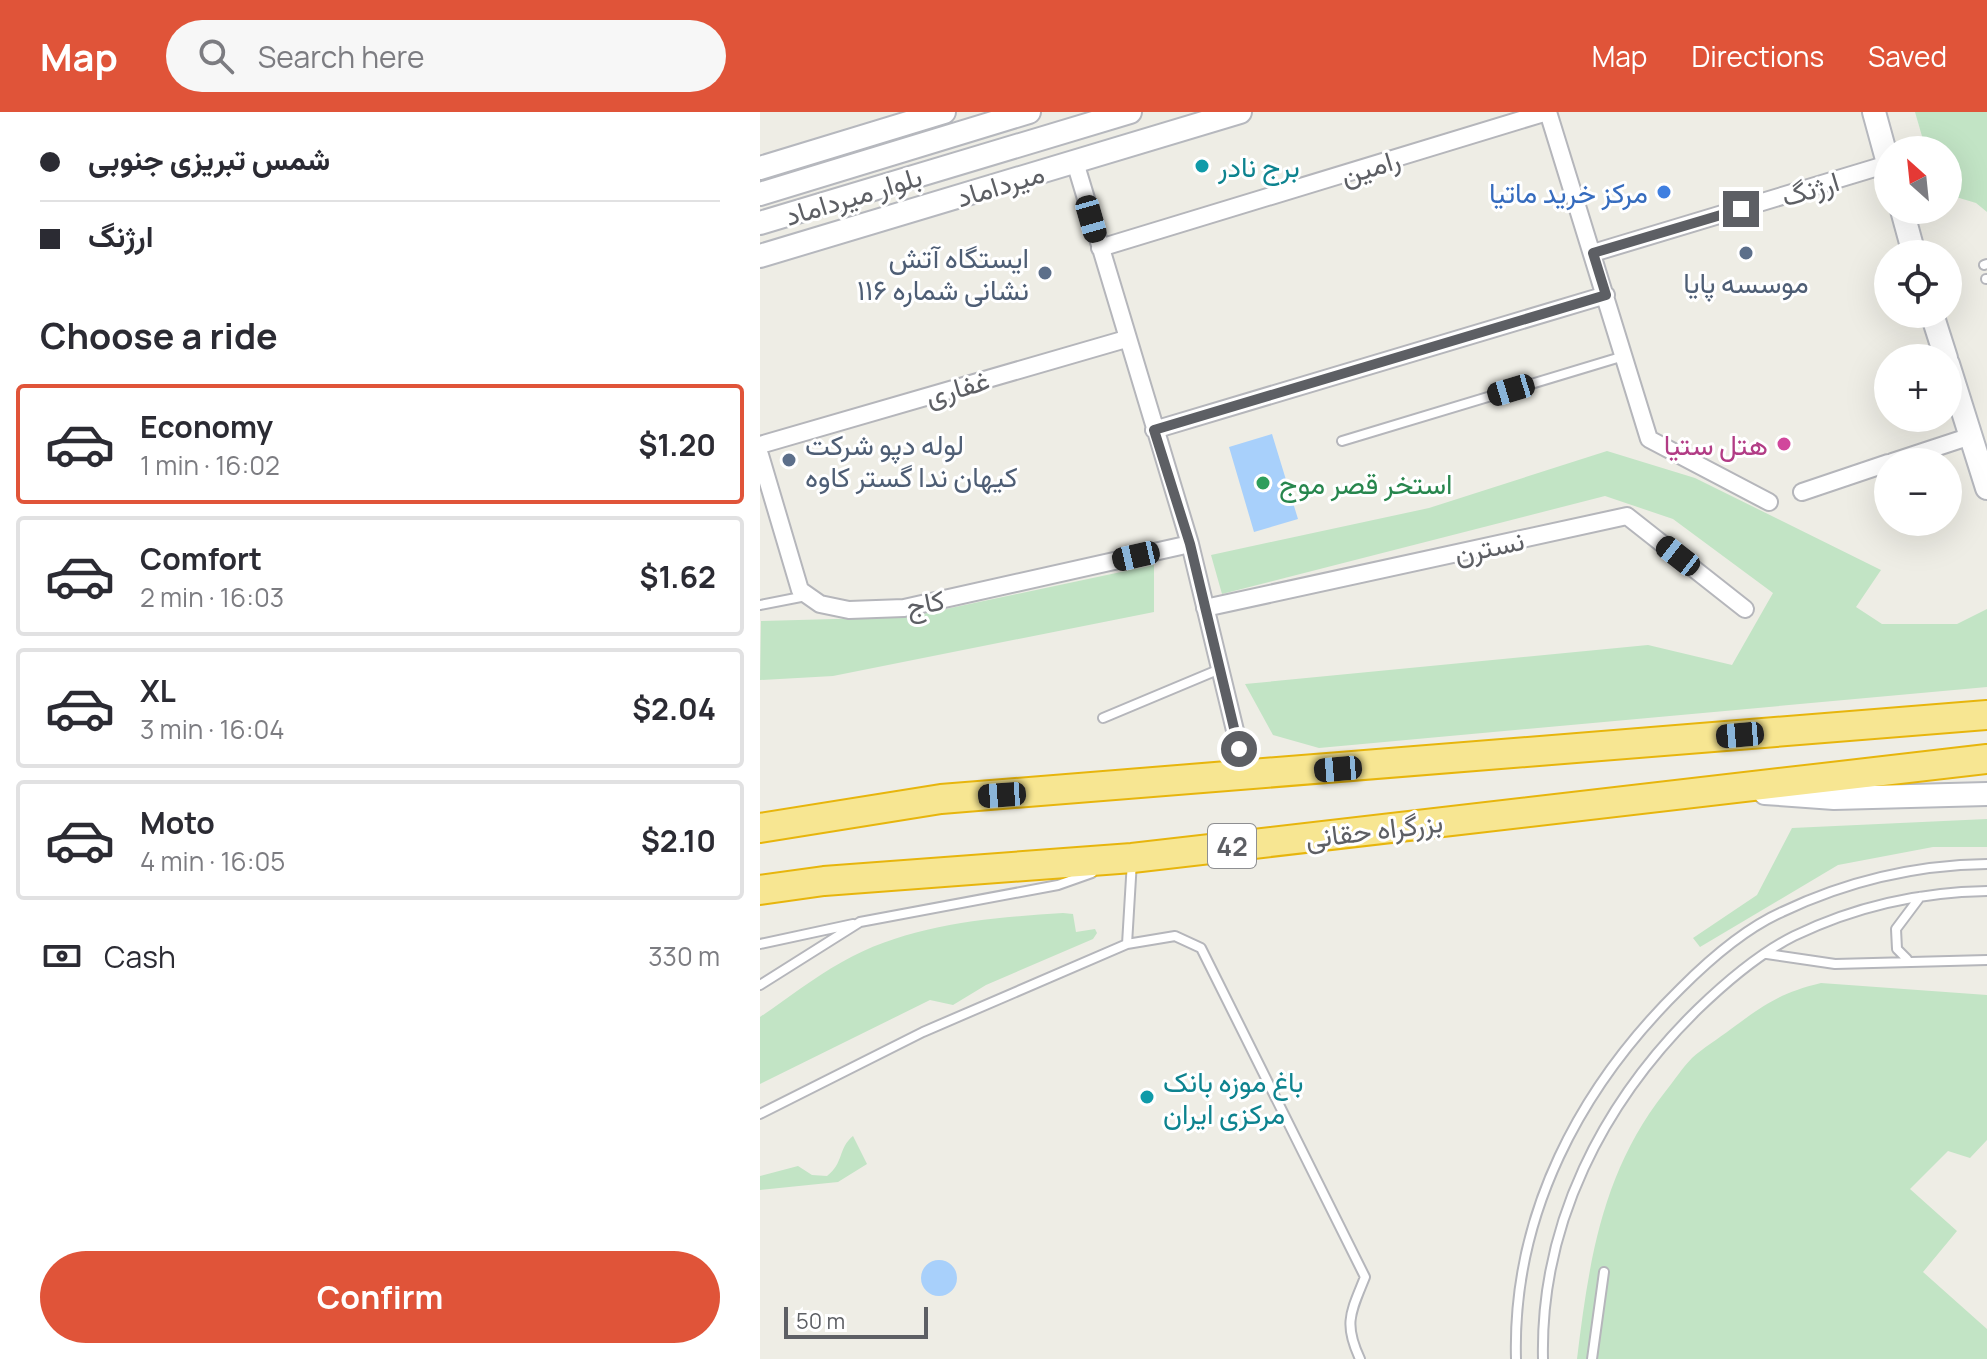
<!DOCTYPE html>
<html lang="en">
<head>
<meta charset="utf-8">
<style>
	:root { --surface:#fff; --page:#f7f7f7; --text:#2b2b33; --muted:#7c7c81; --line:#e1e1e2; --accent:#e05439 }
	body { margin:0; font-family:Manrope,Vazirmatn,sans-serif; background:var(--page); color:var(--text); height:100vh; display:flex; flex-direction:column; font-size:30px; white-space:nowrap }
	* { box-sizing:border-box; margin:0 }
	p { font-size:26px; color:var(--muted) }
	.icon { flex:none; width:44px; height:44px; fill:none; stroke:currentColor; stroke-width:2; stroke-linecap:round; stroke-linejoin:round }
	.map { position:relative; flex:1; overflow:hidden }
	.drawer { display:flex; flex-direction:column; background:var(--surface); width:760px }
	.drawer>* { flex:none }
	.top-card { display:grid; align-content:center; height:176px; padding:0 40px; background:var(--surface) }
	.needle { width:52px; rotate:333deg }
	.fabs { position:absolute; left:1114px; top:24px; display:grid; gap:16px }
	.fabs a { display:grid; place-items:center; width:88px; height:88px; border-radius:50%; background:var(--surface); box-shadow:0 8px 32px #0002; font-size:40px }
	.scale { position:absolute; left:24px; bottom:20px; width:144px; box-sizing:border-box; padding-left:8px; border:4px solid #5d5f64; border-top:0; font-size:22px; line-height:28px; white-space:nowrap; color:#5d5f64; -webkit-text-stroke:6px #fff; paint-order:stroke }
	.end { position:absolute; width:36px; height:36px; margin:-18px; border:10px solid #5d5f64; background:#fff; box-shadow:0 0 0 4px #fff }
	.from { border-radius:50% }
	.car { position:absolute; width:24px; height:48px; margin:-24px -12px; border-radius:10px; box-shadow:0 0 6px 2px #0007; background:linear-gradient(#222 24%,#8ab4d8 0 40%,#222 0 76%,#8ab4d8 0 86%,#222 0) }
	.top-card b { display:flex; align-items:center; gap:28px; height:76px; font-size:30px }
	.top-card b+b { border-top:2px solid var(--line) }
	.top-card i { width:20px; height:20px; background:var(--text) }
	ul { padding:0; list-style:none }
	li { display:flex; align-items:center; gap:24px; height:120px; margin:0 16px 12px; padding:0 24px; border:4px solid var(--line); border-radius:8px }
	li div { flex:1 }
	li b { display:block; font-size:30px }
	li em { font-style:normal; font-weight:700 }
	li.current { border-color:var(--accent) }
	li>.icon { width:72px; height:72px; stroke-width:1.5 }
	h2 { padding:0 40px; font-size:36px; line-height:96px }
	.pay { display:flex; align-items:center; gap:20px; height:88px; padding:0 40px; font-size:30px }
	.pay p { margin-inline-start:auto }
	.button { display:flex; gap:16px; margin-top:auto; padding:16px 40px }
	.button a { flex:1; height:92px; border-radius:48px; background:var(--accent); color:#fff; font-size:32px; font-weight:700; line-height:92px; text-align:center }
	header { display:flex; align-items:center; gap:48px; box-sizing:border-box; height:112px; padding:0 40px; background:var(--accent); color:#fff }
	header strong { font-size:38px }
	nav { display:flex; gap:44px; margin-inline-start:auto; font-size:28px }
	.search { width:560px; height:72px; background:var(--page); display:flex; align-items:center; gap:20px; box-sizing:border-box; padding:0 28px; border-radius:44px; color:var(--muted); font-size:30px }
	main { display:flex; flex:1; min-height:0 }
	.map>svg:first-child { display:block }
	.green { fill:#c2e4c5 }
	.water { fill:#a8d0fb }
	.lines { fill:none; stroke-linecap:round; stroke-linejoin:round }
	.lane-casing { stroke:#b5b6bb; stroke-width:12 }
	.street-casing { stroke:#b5b6bb; stroke-width:20 }
	.secondary-casing { stroke:#b6b8be; stroke-width:26 }
	.highway-casing { stroke:#e7b50c; stroke-width:32 }
	.lane { stroke:#fff; stroke-width:8 }
	.street { stroke:#fff; stroke-width:16 }
	.secondary { stroke:#fff; stroke-width:22 }
	.highway { stroke:#f7e692; stroke-width:28 }
	.route { stroke:#5d5f64; stroke-width:10 }
	.culture-dot { fill:#0f9aa8; stroke:#fff; stroke-width:3 }
	.shop-dot { fill:#3f7fe0; stroke:#fff; stroke-width:3 }
	.service-dot { fill:#5c6f8a; stroke:#fff; stroke-width:3 }
	.hotel-dot { fill:#d1479c; stroke:#fff; stroke-width:3 }
	.leisure-dot { fill:#2e9e5b; stroke:#fff; stroke-width:3 }
	.labels { text-anchor:middle; dominant-baseline:central; stroke-width:6; stroke-linejoin:round; paint-order:stroke }
	.shield { fill:#fff; stroke:#8e8f92; stroke-width:2 }
	.shield-label { font-size:26px; font-weight:bold; fill:#5d5f64 }
	.culture-label { font-size:28px; fill:#0d838f; stroke:#fff; text-anchor:start }
	.street-label { font-size:28px; fill:#5d5f64; stroke:#fff }
	.shop-label { font-size:28px; fill:#366cbe; stroke:#fff; text-anchor:end }
	.service-label { font-size:28px; fill:#4e5e75; stroke:#fff; text-anchor:end }
	.hotel-label { font-size:28px; fill:#b23c85; stroke:#fff; text-anchor:end }
	.leisure-label { font-size:28px; fill:#27864d; stroke:#fff; text-anchor:start }
</style>
</head>
<body>
<header>
<strong>Map</strong>
<div class="search"><svg class="icon" aria-label="search" viewBox="0 0 24 24"><circle cx="10" cy="10" r="6"/><path d="M15 15l6 6"/></svg>Search here</div>
<nav><a>Map</a><a>Directions</a><a>Saved</a></nav>
</header>
<main>
<section class="drawer">
<div class="top-card">
<b><i class="from"></i>شمس تبریزی جنوبی</b>
<b><i></i>ارژنگ</b>
</div>
<h2>Choose a ride</h2>
<ul>
<li class="current"><svg class="icon" aria-label="car" viewBox="0 0 24 24"><path d="M5 17H2v-5l4-1 3-4h7l3 4 3 1v5h-3M9 17h6M6 11h13"/><circle cx="7" cy="17" r="2"/><circle cx="17" cy="17" r="2"/></svg><div><b>Economy</b><p>1 min · 16:02</p></div><em>$1.20</em></li>
<li><svg class="icon" aria-label="car" viewBox="0 0 24 24"><path d="M5 17H2v-5l4-1 3-4h7l3 4 3 1v5h-3M9 17h6M6 11h13"/><circle cx="7" cy="17" r="2"/><circle cx="17" cy="17" r="2"/></svg><div><b>Comfort</b><p>2 min · 16:03</p></div><em>$1.62</em></li>
<li><svg class="icon" aria-label="car" viewBox="0 0 24 24"><path d="M5 17H2v-5l4-1 3-4h7l3 4 3 1v5h-3M9 17h6M6 11h13"/><circle cx="7" cy="17" r="2"/><circle cx="17" cy="17" r="2"/></svg><div><b>XL</b><p>3 min · 16:04</p></div><em>$2.04</em></li>
<li><svg class="icon" aria-label="car" viewBox="0 0 24 24"><path d="M5 17H2v-5l4-1 3-4h7l3 4 3 1v5h-3M9 17h6M6 11h13"/><circle cx="7" cy="17" r="2"/><circle cx="17" cy="17" r="2"/></svg><div><b>Moto</b><p>4 min · 16:05</p></div><em>$2.10</em></li>
</ul>
<div class="pay"><svg class="icon" aria-label="cash" viewBox="0 0 24 24"><path d="M3 7h18v10H3z"/><circle cx="12" cy="12" r="2"/></svg>Cash<p>330 m</p></div>
<div class="button"><a>Confirm</a></div>
</section>
<div class="map">
<svg width="1227" height="1247" viewBox="0 0 1227 1247">
	<rect width="100%" height="100%" fill="#eeede5"/>
	<!-- green -->
	<path class="green" d="M1155 0H1227V100L1216 91 1196 85 1188 38H1166Z
		M847 339 935 366 1121 458 1096 495 1122 512H1197L1227 497V575L559 636 513 623 485 572 888 533 972 553 1013 481 913 407 845 384 462 482 451 443 669 396Z
		M394 453V500L73 564 0 568 1 509 148 505Z
		M1227 707V735H1173L1078 753 940 835 933 826 997 783 1032 716Z
		M303 801 313 802 316 820 335 817 337 821 333 827 226 873 193 893 170 888 0 972V905C27 887 53 866 82 850 149 812 228 806 303 801Z
		M1061 871 1227 883V1028L1210 1046 1188 1039 1150 1077 1197 1119 1163 1160 1227 1217V1247H817C829 1149 842 1060 905 980 914 969 922 956 932 946 943 936 958 927 971 917 1005 892 1020 881 1061 871Z
		M93 1024 107 1052 78 1070 0 1078V1064L38 1054 52 1063 67 1064C84 1051 78 1036 93 1024Z"/>
	<!-- water -->
	<path class="water" d="M512 322 538 407 494 420 469 335Z
		M161 1166a18 18 0 1 1 36 0a18 18 0 1 1-36 0Z"/>
	<g class="lines">
		<!-- lane casing -->
		<g class="lane-casing">
			<path id="lane" d="M1224 153 1227 152
				M1226 167H1227
				M582 329 864 244
				M0 493 46 484
				M343 606 460 557
				M0 832 93 812
				M367 832 415 824 441 836 605 1165C591 1200 583 1211 600 1247
				M1007 842 1075 852 1227 848
				M1147 847 1137 837 1136 817 1160 785
				M0 873 100 810 298 773 332 761
				M0 1002 163 920 367 832 372 749
				M756 1247C752 1103 820 975 921 876 950 847 984 817 1022 800 1087 769 1156 753 1227 752
				M783 1247C780 1112 843 990 938 897 966 870 998 842 1034 824 1094 795 1161 780 1227 779
				M832 1247 844 1160"/>
		</g>
		<!-- street casing -->
		<g class="street-casing">
			<path id="street" d="M788 0 889 327 1009 390
				M315 50 430 432 486 664
				M340 136 787 0
				M833 141 1128 52
				M394 318 846 183
				M0 333 366 227
				M0 343 40 478 60 492 89 498 144 496 430 432
				M1132 350 1211 324
				M1042 380 1128 351
				M445 496 867 404 985 497"/>
		</g>
		<!-- secondary casing -->
		<g class="secondary-casing">
			<path id="secondary" d="M1114 0 1128 51
				M0 56 184 0
				M0 82 269 0
				M1142 98 1154 142
				M0 111 370 0
				M0 144 480 0
				M1172 202 1186 246
				M1188 252 1227 376
				M1005 681 1074 686 1227 682"/>
		</g>
		<!-- highway casing -->
		<g class="highway-casing">
			<path id="highway" d="M0 716 181 687 1227 603
				M0 778 64 769 372 746 1227 647"/>
		</g>
		<!-- lane -->
		<use href="#lane" class="lane"/>
		<!-- street -->
		<use href="#street" class="street"/>
		<!-- secondary -->
		<use href="#secondary" class="secondary"/>
		<!-- highway -->
		<use href="#highway" class="highway"/>
	</g>
	<g class="lines">
		<!-- route -->
		<path class="route" d="M479 637 430 432 394 318 846 183 833 141 981 97"/>
	</g>
	<!-- markers -->
	<g class="culture-dot">
		<circle cx="442" cy="54" r="8"/>
		<circle cx="387" cy="985" r="8"/>
	</g>
	<circle class="shop-dot" cx="904" cy="80" r="8"/>
	<g class="service-dot">
		<circle cx="986" cy="141" r="8"/>
		<circle cx="285" cy="161" r="8"/>
		<circle cx="29" cy="348" r="8"/>
	</g>
	<circle class="hotel-dot" cx="1024" cy="332" r="8"/>
	<circle class="leisure-dot" cx="503" cy="371" r="8"/>
	<g class="labels">
		<!-- shield labels -->
		<rect class="shield" x="448" y="712" width="48" height="44" rx="6"/>
		<g class="shield-label">
			<text x="472" y="734">42</text>
		</g>
		<!-- culture labels -->
		<g class="culture-label">
			<text x="458" y="54">برج نادر</text>
			<text x="403" y="969">باغ موزه بانک<tspan x="403" dy="32">مرکزی ایران</tspan></text>
		</g>
		<!-- street labels -->
		<g class="street-label">
			<text transform="translate(610 54) rotate(-17)">رامین</text>
			<text transform="translate(240 72) rotate(-17)">میرداماد</text>
			<text transform="translate(1050 76) rotate(-17)">ارژنگ</text>
			<text transform="translate(93 83) rotate(-17)">بلوار میرداماد</text>
			<text transform="translate(197 275) rotate(-16)">غفارى</text>
			<text transform="translate(729 434) rotate(-12)">نسترن</text>
			<text transform="translate(165 490) rotate(-11)">کاج</text>
			<text transform="translate(614 717) rotate(-7)">بزرگراه حقانی</text>
		</g>
		<!-- shop labels -->
		<g class="shop-label">
			<text x="888" y="80">مرکز خرید ماتیا</text>
		</g>
		<!-- service labels -->
		<g class="service-label">
			<text x="269" y="145">ایستگاه آتش<tspan x="269" dy="32">نشانی شماره ۱۱۶</tspan></text>
			<text x="986" y="170" text-anchor="middle">موسسه پایا</text>
			<text x="45" y="332" text-anchor="start">لوله دپو شرکت<tspan x="45" dy="32">کیهان ندا گستر کاوه</tspan></text>
		</g>
		<!-- hotel labels -->
		<g class="hotel-label">
			<text x="1008" y="332">هتل ستیا</text>
		</g>
		<!-- leisure labels -->
		<g class="leisure-label">
			<text x="519" y="371">استخر قصر موج</text>
		</g>
	</g>
</svg>
<div class="fabs">
<a><svg class="needle" viewBox="-14 -14 28 28"><path d="M0-13l5 13h-10z" fill="#e53935"/><path d="M0 13l5-13h-10z" fill="#7c7c81"/></svg></a>
<a><svg class="icon" aria-label="locate" viewBox="0 0 24 24"><circle cx="12" cy="12" r="6"/><path d="M12 2v4M12 18v4M2 12h4M18 12h4"/></svg></a>
<a>+</a>
<a>−</a>
</div>
<div class="scale">50 m</div>
<i class="end from" style="left:479px;top:637px"></i>
<i class="end" style="left:981px;top:97px"></i>
<i class="car" style="left:331px;top:107px;rotate:164deg"></i>
<i class="car" style="left:751px;top:278px;rotate:253deg"></i>
<i class="car" style="left:376px;top:444px;rotate:257deg"></i>
<i class="car" style="left:918px;top:444px;rotate:308deg"></i>
<i class="car" style="left:980px;top:623px;rotate:265deg"></i>
<i class="car" style="left:578px;top:657px;rotate:265deg"></i>
<i class="car" style="left:242px;top:683px;rotate:266deg"></i>
</div>
</main>
</body>
</html>
